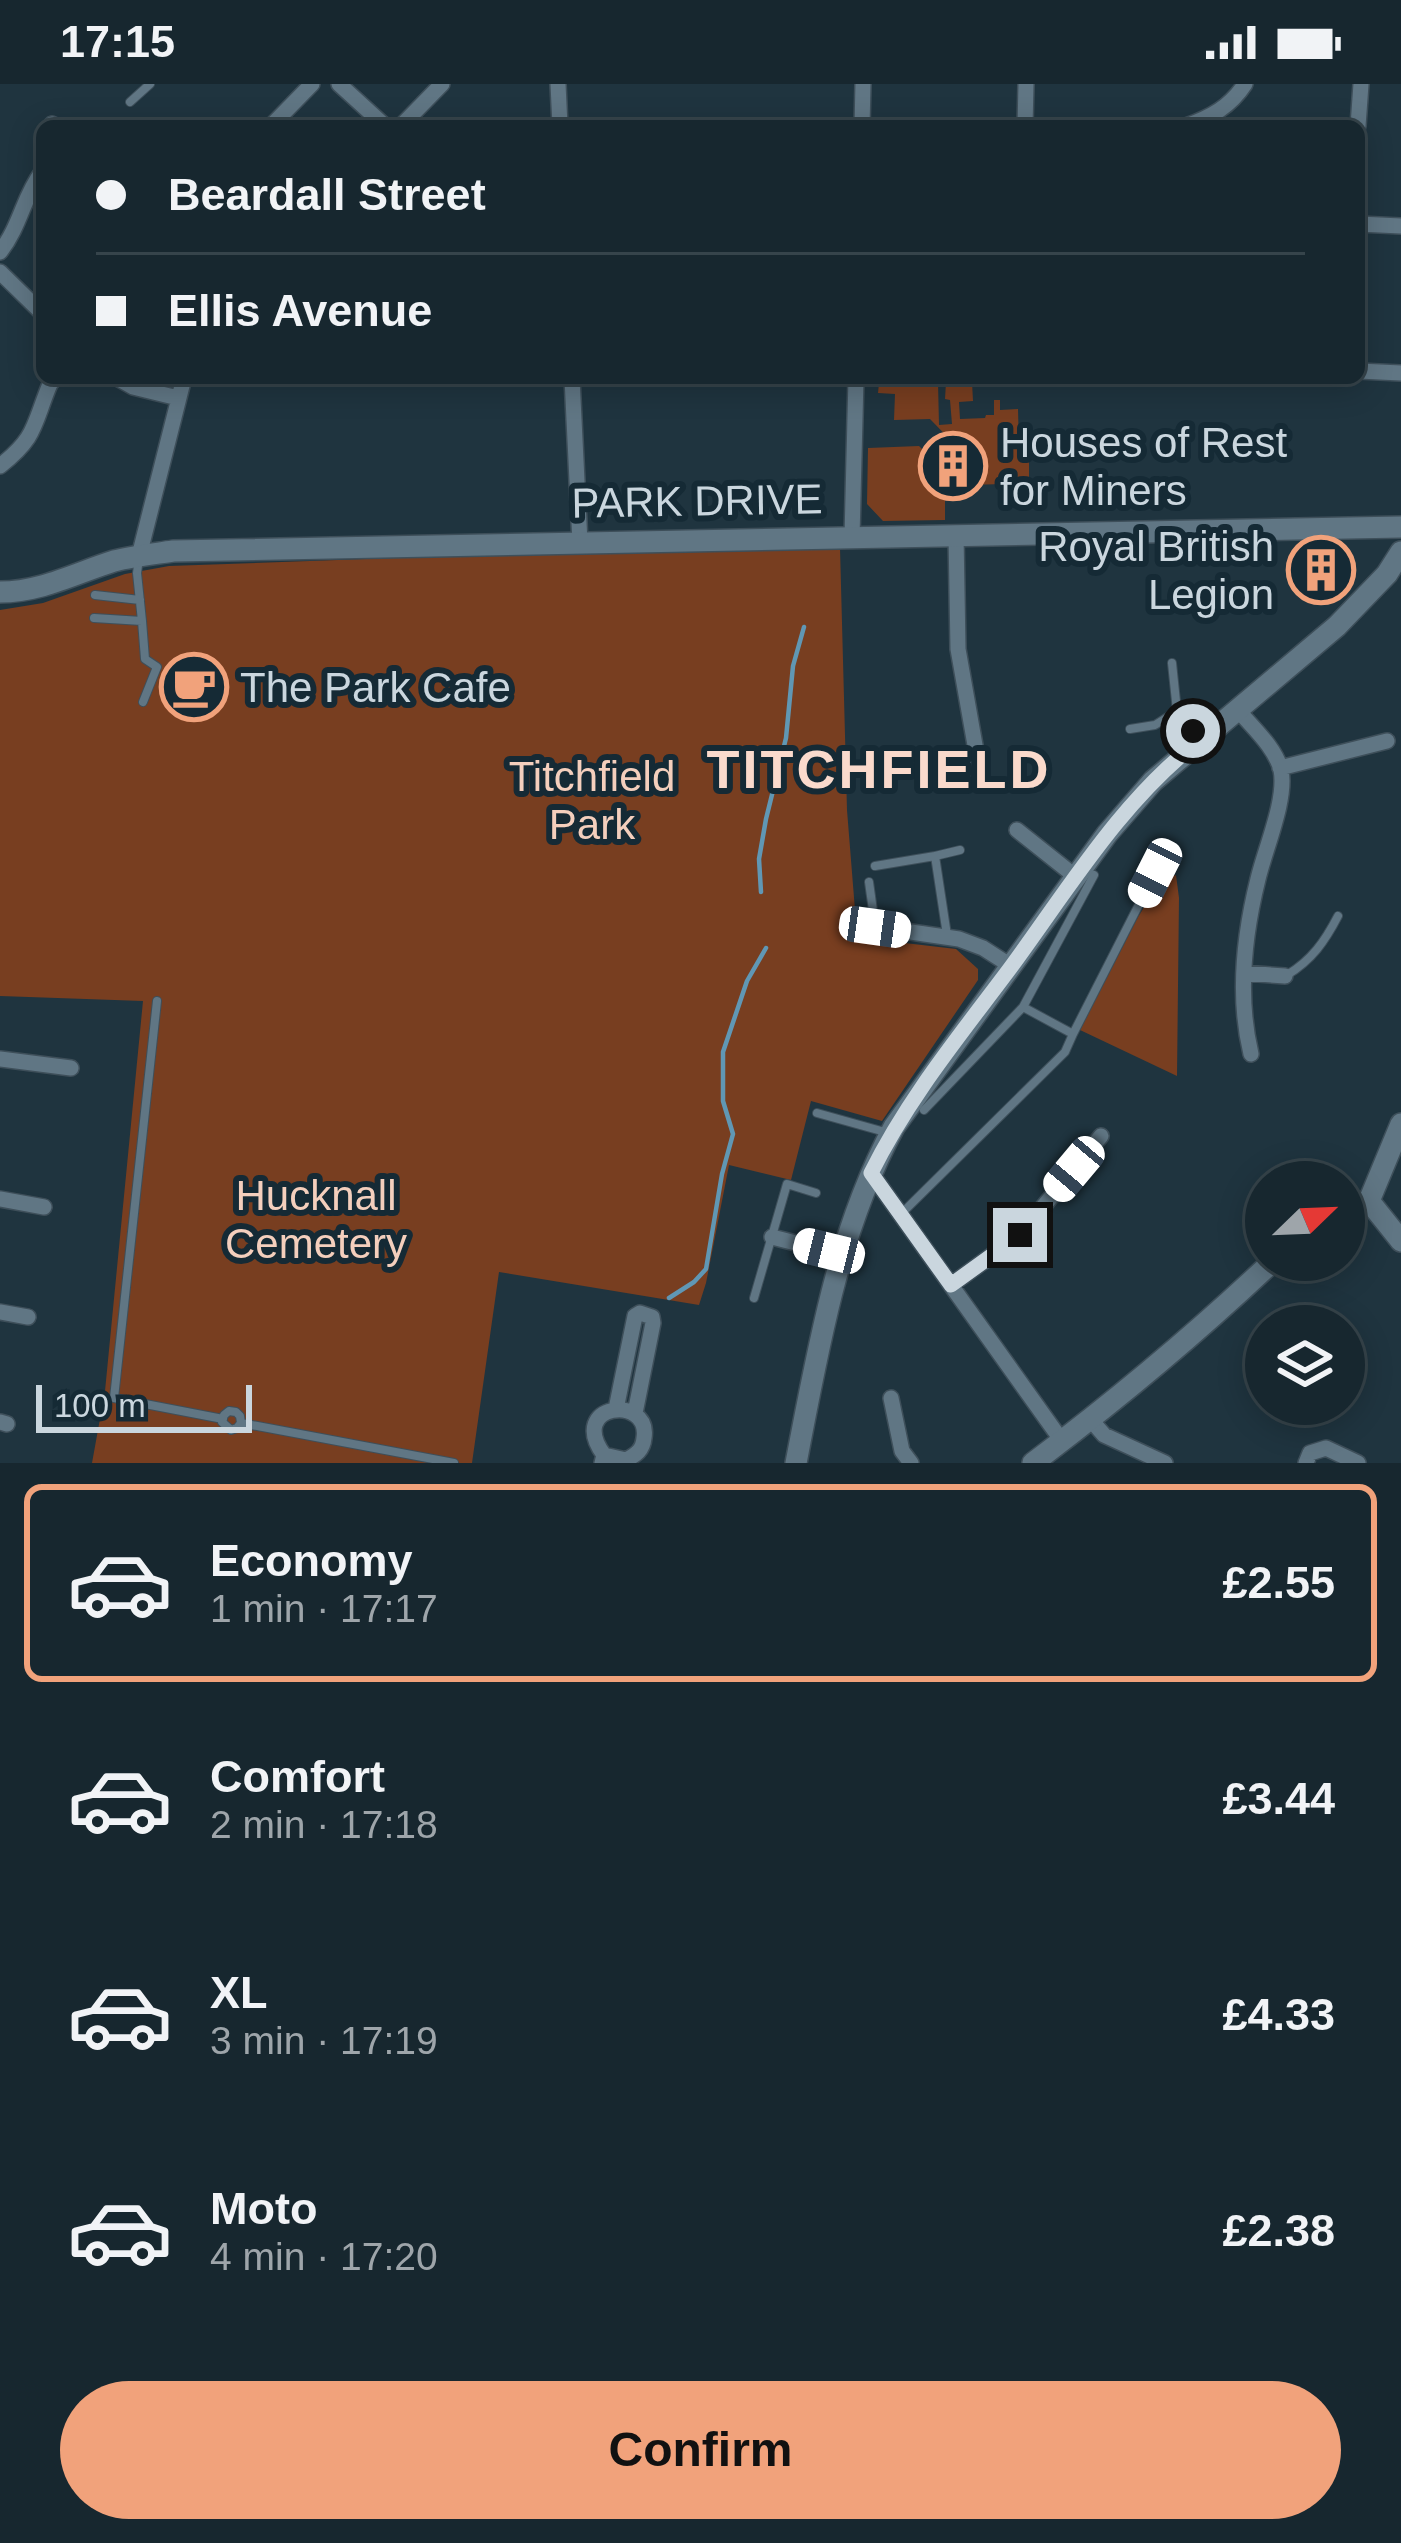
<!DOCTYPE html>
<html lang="en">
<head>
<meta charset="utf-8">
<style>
	:root { --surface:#17272f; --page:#24333b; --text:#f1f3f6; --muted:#9ea5aa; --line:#36444b; --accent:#f1a27b }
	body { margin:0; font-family:Helvetica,sans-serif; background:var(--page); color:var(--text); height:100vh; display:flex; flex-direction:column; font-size:45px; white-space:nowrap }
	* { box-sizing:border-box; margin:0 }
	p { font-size:39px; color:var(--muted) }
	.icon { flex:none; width:66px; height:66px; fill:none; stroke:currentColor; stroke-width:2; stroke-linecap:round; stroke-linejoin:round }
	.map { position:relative; height:1379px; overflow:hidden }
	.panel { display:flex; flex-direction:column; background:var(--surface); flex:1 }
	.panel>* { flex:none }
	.top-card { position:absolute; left:36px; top:36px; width:1329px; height:264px; border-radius:18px; box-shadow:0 6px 30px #0003,0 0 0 3px var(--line); display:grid; align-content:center; height:264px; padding:0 60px; background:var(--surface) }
	.needle { width:78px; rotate:67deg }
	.tools { position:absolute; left:1245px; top:1077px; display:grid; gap:24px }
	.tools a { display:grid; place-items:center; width:120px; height:120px; border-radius:50%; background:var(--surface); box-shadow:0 6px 30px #0003,0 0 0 3px var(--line); font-size:60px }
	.scale { position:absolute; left:36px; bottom:30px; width:216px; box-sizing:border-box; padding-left:12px; border:6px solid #cad6de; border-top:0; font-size:33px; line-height:42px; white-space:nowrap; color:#cad6de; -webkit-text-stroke:9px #152a35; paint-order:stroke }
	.end { position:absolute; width:54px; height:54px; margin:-27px; border:15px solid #cad6de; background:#111; box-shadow:0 0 0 6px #111 }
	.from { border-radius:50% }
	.car { position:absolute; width:36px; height:72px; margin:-36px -18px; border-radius:15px; box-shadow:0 0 9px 3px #0007; background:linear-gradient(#fff 24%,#345 0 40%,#fff 0 76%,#345 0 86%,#fff 0) }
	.top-card b { display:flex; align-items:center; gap:42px; height:114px; font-size:45px }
	.top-card b+b { border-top:3px solid var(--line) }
	.top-card i { width:30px; height:30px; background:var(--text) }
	ul { padding:21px 0 0; list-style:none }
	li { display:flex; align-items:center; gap:36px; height:198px; margin:0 24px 18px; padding:0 36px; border:6px solid transparent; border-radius:18px }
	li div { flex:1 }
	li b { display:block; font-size:45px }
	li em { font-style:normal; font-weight:800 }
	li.on { border-color:var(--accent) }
	li>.icon { width:108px; height:108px; stroke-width:1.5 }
	.button { display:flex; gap:24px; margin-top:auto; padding:24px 60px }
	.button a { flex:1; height:138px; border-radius:72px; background:var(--accent); color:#111; font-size:48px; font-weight:800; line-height:138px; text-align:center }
	.status { display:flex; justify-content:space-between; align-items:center; height:84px; padding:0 60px; background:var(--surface); direction:ltr }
	.status svg { height:33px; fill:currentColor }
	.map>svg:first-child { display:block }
	.green { fill:#783e20 }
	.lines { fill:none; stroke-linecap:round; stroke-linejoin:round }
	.stream { stroke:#6097b4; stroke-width:4.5 }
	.lane-casing { stroke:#3e4f5a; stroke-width:10 }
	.street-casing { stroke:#3e4f5a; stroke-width:18 }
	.secondary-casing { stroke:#3e4f5a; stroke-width:24 }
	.lane { stroke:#607684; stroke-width:8 }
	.street { stroke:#607684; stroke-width:15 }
	.secondary { stroke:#607684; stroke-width:21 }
	.route { stroke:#cad6de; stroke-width:15 }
	.labels { text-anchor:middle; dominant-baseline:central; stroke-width:12; stroke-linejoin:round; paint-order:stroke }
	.poi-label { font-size:42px; fill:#cad6de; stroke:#152a35; text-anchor:start }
	.street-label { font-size:42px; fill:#cad6de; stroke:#152a35 }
	.park-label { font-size:42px; fill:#f4cfbd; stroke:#152a35 }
	.district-label { font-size:54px; font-weight:bold; letter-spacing:3px; fill:#fadacc; stroke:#152a35 }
</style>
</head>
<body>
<div class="status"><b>17:15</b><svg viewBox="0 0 49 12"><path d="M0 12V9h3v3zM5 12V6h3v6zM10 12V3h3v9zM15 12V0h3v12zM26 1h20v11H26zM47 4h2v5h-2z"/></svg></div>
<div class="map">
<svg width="1401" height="1379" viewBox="0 0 1401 1379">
	<rect width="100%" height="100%" fill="#1f343f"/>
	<!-- green -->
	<path class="green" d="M938 298 939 341 952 340 950 316 945 315 946 298H972L973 317 959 318 960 335 985 334 986 331H994V316H1000V326L1018 325 1019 364 1029 365V405L1011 406V421H1004L1003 400 969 401 968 374 930 335 894 336 895 310 878 309 879 299Z
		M919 362 945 388V436L883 437 867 420 868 364Z
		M840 464 847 726 855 826H846L845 852 956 865 978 885V896L882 1037 811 1017 791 1096 729 1081 706 1199 699 1221 499 1188 472 1379H92L105 1307 143 917 0 912V526L43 519 125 490 169 482 477 471Z
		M1176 791 1179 814 1177 992 1080 946 1138 833 1160 797Z"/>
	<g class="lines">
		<!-- stream -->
		<path class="stream" d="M761 808 759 775 766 735 786 654 793 582 804 543
			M669 1214 694 1198 706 1185 722 1090 733 1050 723 1017V968L747 897 766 864"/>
		<!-- lane casing -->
		<g class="lane-casing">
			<path id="lane" d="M130 18 150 0
				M1290 42V41
				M95 511 140 516
				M94 534 142 537 137 489 139 474
				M142 537 145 575 157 583 143 618
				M1172 579 1177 627 1198 654
				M1130 645 1155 641 1177 627
				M935 772 960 766
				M875 782 935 772 947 851
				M869 798 875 841
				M1287 891C1312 876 1325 857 1338 832
				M157 917 114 1314 223 1335
				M1023 923 1073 950 1155 789
				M924 1026 1023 923 1094 791
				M817 1029 885 1048
				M901 1130 1065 968 1073 950
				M754 1214 787 1100 816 1109
				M241 1339 240 1332 236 1328 229 1327 224 1331 222 1338 231 1346 237 1344 241 1339 454 1379"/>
		</g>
		<!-- street casing -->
		<g class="street-casing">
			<path id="street" d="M339 0 385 42
				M558 0 560 42
				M52 40 55 42
				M271 42 312 0
				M401 42 442 0
				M862 42 863 0
				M1025 42 1026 0
				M1186 42C1211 33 1230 23 1245 0
				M1358 42 1361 0
				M1359 140 1401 142
				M0 168C21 141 23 113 42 88
				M0 188 42 229
				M1359 287 1401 289
				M117 294 133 303 178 314
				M572 294 580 459
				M0 382C37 353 33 341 50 300L55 294
				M956 451 958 565 978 678
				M852 453 856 294
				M139 472 184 294
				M1238 626C1253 644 1275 663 1281 686 1287 715 1265 765 1258 795 1244 851 1237 912 1251 970
				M1280 684 1387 657
				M1017 746 1076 793
				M849 839 959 855 983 864 1011 882
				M1244 889 1285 892
				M0 975 71 984
				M871 1089 1062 1357
				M0 1115 44 1123
				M772 1153 843 1171
				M951 1201 1020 1151 1101 1052
				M0 1228 28 1233
				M891 1314 902 1367 911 1379
				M616 1325 635 1232 640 1229 652 1233 653 1239 635 1329
				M1091 1336 1104 1351 1165 1379
				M0 1338 7 1340
				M602 1379 604 1371C566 1319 651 1310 644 1354 643 1366 636 1371 626 1376L604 1371
				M1306 1379 1310 1369 1326 1364 1358 1379"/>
		</g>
		<!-- secondary casing -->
		<g class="secondary-casing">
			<path id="secondary" d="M0 508C41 508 76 489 114 477 133 472 153 470 173 467L1401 443
				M1369 1117 1401 1040
				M1369 1117 1401 1157
				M1344 1123 1369 1117
				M796 1379C818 1265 838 1146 894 1043L1107 750 1153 697 1337 542 1387 490 1401 468
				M1033 1379C1118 1315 1197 1249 1274 1176"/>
		</g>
		<!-- lane -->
		<use href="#lane" class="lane"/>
		<!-- street -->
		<use href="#street" class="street"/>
		<!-- secondary -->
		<use href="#secondary" class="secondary"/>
	</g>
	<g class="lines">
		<!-- route -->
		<path class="route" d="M1020 1151 951 1201 871 1089C908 1014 961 950 1011 883 1069 804 1121 717 1200 656L1193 647"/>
	</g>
	<!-- icons -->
	<defs>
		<g id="building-ring" transform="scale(3.45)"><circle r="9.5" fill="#152a35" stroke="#f1a27b" stroke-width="1.5"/><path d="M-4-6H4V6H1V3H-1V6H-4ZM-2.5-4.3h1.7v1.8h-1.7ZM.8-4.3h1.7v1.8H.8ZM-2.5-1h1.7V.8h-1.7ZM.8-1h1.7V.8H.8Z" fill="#f1a27b"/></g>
		<g id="cafe-ring" transform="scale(3.45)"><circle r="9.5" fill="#152a35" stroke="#f1a27b" stroke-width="1.5"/><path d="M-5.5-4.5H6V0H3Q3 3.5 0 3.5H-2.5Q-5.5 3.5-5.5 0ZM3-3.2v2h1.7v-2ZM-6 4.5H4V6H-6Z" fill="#f1a27b"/></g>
	</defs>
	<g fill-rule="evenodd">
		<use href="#building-ring" x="953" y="382"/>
		<use href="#building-ring" x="1321" y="486"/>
		<use href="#cafe-ring" x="194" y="603"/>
	</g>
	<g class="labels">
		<!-- poi labels -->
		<g class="poi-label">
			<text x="1000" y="358">Houses of Rest<tspan x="1000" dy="48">for Miners</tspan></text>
			<text x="1274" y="462" text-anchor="end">Royal British<tspan x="1274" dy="48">Legion</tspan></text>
			<text x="240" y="603">The Park Cafe</text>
		</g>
		<!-- street labels -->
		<g class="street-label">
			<text transform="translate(697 417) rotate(-1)">PARK DRIVE</text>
		</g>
		<!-- park labels -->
		<g class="park-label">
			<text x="592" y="692">Titchfield<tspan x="592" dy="48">Park</tspan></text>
			<text x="316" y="1111">Hucknall<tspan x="316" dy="48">Cemetery</tspan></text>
		</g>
		<!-- district labels -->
		<g class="district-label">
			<text x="879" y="685">TITCHFIELD</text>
		</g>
	</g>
</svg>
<div class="tools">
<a><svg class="needle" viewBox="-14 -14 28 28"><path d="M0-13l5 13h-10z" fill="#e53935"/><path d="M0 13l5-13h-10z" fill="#9ea5aa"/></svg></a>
<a><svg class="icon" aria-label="layers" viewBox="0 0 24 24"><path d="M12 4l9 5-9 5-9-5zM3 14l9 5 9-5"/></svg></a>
</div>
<div class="scale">100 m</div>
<i class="end from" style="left:1193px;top:647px"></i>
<i class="end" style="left:1020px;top:1151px"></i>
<i class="car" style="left:1155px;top:789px;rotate:207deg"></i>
<i class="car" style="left:875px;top:843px;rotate:98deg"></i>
<i class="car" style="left:1074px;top:1085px;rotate:220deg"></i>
<i class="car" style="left:829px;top:1167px;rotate:284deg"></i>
<div class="top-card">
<b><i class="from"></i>Beardall Street</b>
<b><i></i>Ellis Avenue</b>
</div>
</div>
<section class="panel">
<ul>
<li class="on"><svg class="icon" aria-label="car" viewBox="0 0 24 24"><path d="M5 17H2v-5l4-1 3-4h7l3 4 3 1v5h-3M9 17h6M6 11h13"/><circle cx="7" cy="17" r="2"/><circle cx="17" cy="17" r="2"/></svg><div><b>Economy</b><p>1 min · 17:17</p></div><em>£2.55</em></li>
<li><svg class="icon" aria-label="car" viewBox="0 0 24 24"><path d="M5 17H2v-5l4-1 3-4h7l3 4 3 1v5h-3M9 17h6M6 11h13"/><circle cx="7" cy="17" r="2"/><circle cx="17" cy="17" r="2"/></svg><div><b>Comfort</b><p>2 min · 17:18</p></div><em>£3.44</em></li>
<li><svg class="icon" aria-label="car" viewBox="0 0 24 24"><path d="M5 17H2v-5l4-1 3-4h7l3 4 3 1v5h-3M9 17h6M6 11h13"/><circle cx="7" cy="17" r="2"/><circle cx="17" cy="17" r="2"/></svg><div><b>XL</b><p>3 min · 17:19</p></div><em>£4.33</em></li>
<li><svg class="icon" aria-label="car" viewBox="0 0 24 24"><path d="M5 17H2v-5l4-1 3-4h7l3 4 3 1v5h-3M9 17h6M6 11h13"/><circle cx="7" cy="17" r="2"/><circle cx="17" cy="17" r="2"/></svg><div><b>Moto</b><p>4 min · 17:20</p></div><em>£2.38</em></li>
</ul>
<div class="button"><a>Confirm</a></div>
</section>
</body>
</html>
